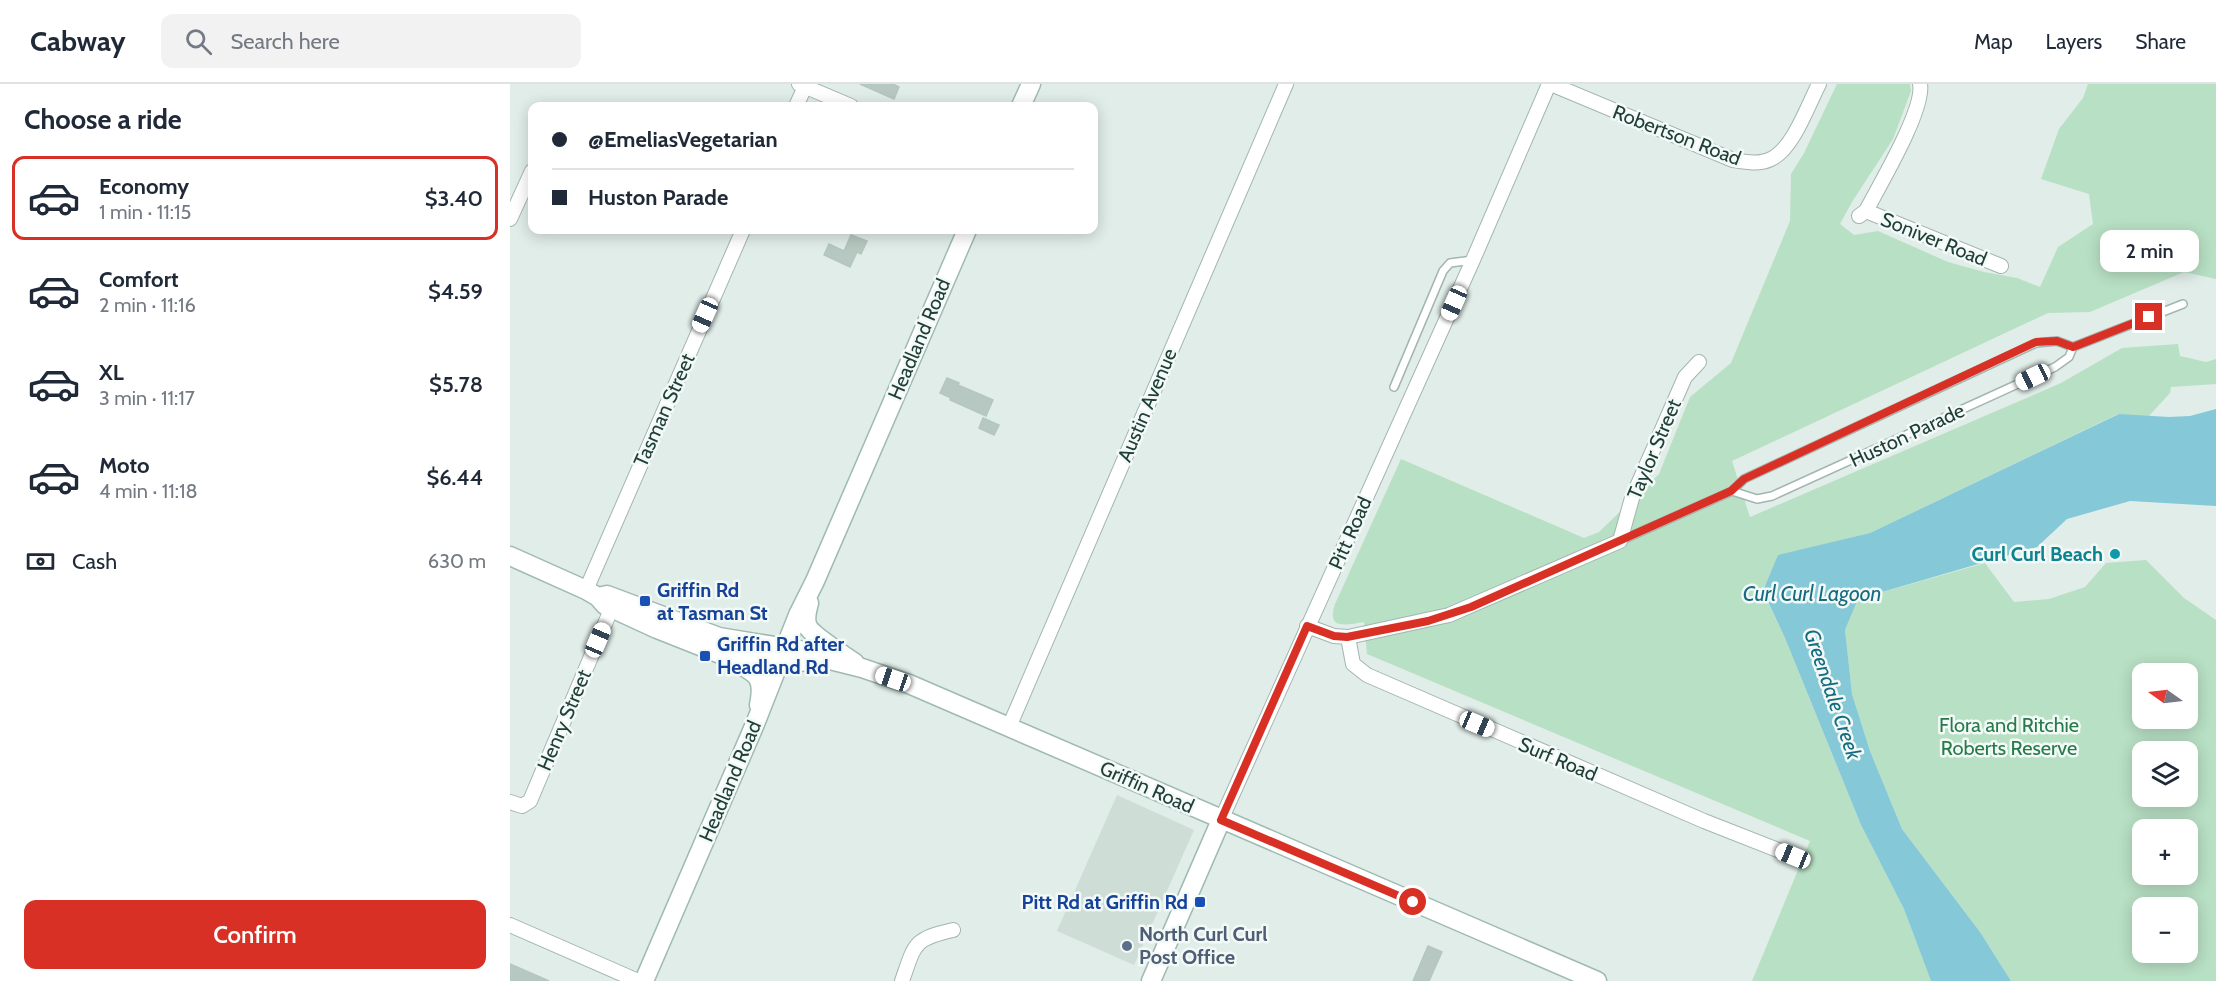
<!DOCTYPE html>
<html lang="en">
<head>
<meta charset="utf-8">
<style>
	:root { --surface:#fff; --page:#f2f2f3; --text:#1f2937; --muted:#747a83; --line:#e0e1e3; --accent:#d93025 }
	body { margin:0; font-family:Cabin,sans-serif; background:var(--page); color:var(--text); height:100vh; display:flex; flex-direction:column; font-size:22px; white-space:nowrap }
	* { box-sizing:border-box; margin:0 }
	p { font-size:20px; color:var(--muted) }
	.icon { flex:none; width:33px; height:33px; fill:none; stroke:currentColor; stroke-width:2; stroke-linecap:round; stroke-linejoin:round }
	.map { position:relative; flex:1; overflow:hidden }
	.drawer { display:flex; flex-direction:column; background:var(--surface); width:510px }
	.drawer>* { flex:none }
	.top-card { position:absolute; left:18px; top:18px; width:570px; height:132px; border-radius:12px; box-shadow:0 3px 15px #0003; display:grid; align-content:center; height:132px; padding:0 24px; background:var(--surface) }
	.needle { width:39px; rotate:284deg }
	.buttons { position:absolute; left:1622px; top:579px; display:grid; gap:12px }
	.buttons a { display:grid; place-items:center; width:66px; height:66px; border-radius:12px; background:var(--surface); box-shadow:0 3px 15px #0003; font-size:30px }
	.end { position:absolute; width:27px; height:27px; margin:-14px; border:8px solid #d93025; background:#fff; box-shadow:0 0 0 3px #fff }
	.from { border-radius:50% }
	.bubble { position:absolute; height:42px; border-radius:12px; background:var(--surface); box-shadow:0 3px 15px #0003; font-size:20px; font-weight:600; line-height:42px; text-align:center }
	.car { position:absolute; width:18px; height:36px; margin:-18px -9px; border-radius:8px; box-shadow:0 0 4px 2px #0007; background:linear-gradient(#fff 24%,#345 0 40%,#fff 0 76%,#345 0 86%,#fff 0) }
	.top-card b { display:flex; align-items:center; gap:21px; height:57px; font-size:22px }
	.top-card b+b { border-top:2px solid var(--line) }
	.top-card i { width:15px; height:15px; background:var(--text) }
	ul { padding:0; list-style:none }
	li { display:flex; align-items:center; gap:18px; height:84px; margin:0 12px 9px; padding:0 12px; border:3px solid transparent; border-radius:12px }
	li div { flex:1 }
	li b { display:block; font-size:22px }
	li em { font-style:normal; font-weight:600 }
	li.active { border-color:var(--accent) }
	li>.icon { width:54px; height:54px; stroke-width:1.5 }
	h2 { padding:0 24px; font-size:27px; line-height:72px }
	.pay { display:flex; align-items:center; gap:15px; height:66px; padding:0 24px; font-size:22px }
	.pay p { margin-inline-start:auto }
	.cta { display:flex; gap:12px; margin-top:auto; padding:12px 24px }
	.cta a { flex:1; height:69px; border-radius:12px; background:var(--accent); color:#fff; font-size:24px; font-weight:600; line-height:69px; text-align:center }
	header { display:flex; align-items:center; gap:36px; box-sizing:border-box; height:84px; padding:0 30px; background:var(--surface); border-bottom:2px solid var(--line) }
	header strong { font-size:28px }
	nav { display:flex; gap:33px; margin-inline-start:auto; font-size:21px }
	.search { width:420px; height:54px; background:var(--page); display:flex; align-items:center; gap:15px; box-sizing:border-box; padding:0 21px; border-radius:12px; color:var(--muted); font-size:22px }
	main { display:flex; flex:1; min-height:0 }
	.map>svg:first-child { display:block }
	.built { fill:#cfddd7 }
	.green { fill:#b8e0c4; fill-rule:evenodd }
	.water { fill:#85c8d7 }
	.building { fill:#b6c8c1; stroke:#b3c7bf; stroke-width:1.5 }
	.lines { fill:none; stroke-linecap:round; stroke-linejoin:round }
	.lane-casing { stroke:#a3b5b0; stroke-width:10 }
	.street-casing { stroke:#a3b5b0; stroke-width:16 }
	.secondary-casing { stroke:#9fbab1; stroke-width:21 }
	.lane { stroke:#fff; stroke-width:7 }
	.street { stroke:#fff; stroke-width:14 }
	.secondary { stroke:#fff; stroke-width:18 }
	.route { stroke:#d93025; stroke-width:8 }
	.culture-dot { fill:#0f9aa8; stroke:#f2f9f6; stroke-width:2 }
	.transit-dot { fill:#1a4fb4; stroke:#f2f9f6; stroke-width:2 }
	.service-dot { fill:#5c6f8a; stroke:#f2f9f6; stroke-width:2 }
	.labels { text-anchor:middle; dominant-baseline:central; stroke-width:5; stroke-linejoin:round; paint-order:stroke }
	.street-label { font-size:20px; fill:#203f38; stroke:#f2f9f6 }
	.culture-label { font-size:20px; font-weight:bold; fill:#0d838f; stroke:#f2f9f6; text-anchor:end }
	.transit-label { font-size:20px; font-weight:bold; fill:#164399; stroke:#f2f9f6; text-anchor:start }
	.park-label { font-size:20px; fill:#277a49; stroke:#f2f9f6 }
	.service-label { font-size:20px; font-weight:bold; fill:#4e5e75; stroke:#f2f9f6; text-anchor:start }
	.water-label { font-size:21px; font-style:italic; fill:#156c81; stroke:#f2f9f6 }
</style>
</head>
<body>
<header>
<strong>Cabway</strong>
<div class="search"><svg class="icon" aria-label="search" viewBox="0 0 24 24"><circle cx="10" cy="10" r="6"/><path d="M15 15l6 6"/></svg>Search here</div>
<nav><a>Map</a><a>Layers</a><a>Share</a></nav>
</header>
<main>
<section class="drawer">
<h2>Choose a ride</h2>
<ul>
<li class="active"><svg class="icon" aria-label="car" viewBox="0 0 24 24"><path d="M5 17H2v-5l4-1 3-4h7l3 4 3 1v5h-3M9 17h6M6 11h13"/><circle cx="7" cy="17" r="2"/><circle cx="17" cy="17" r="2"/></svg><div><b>Economy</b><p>1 min · 11:15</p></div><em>$3.40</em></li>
<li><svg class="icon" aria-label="car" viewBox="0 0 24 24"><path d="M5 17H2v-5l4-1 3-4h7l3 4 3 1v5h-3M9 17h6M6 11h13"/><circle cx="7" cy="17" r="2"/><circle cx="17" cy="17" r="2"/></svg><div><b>Comfort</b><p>2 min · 11:16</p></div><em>$4.59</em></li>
<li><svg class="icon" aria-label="car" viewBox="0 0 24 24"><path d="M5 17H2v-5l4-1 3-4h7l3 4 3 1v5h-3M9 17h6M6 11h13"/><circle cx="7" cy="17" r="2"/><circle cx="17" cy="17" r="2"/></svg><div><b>XL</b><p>3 min · 11:17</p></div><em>$5.78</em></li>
<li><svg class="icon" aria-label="car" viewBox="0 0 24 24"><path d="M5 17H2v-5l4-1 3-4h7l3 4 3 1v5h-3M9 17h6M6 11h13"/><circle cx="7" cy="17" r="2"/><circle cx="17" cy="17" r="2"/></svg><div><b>Moto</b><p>4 min · 11:18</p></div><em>$6.44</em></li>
</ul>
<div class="pay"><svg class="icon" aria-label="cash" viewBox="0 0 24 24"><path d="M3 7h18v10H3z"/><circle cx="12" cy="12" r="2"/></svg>Cash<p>630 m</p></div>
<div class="cta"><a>Confirm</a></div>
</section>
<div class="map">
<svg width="1706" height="897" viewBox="0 0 1706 897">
	<rect width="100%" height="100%" fill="#e1ede8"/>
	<!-- built -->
	<path class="built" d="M607 711 684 746 624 881 547 847Z"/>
	<!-- green -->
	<path class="green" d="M1327 0H1400L1401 7 1383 55 1342 118 1330 140 1344 151 1368 147 1438 178 1474 188 1507 194 1530 203 1548 163 1583 140 1579 110 1531 95 1549 45 1573 14 1578 0H1706V195L1674 188 1580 228 1538 229 1222 377 1240 433 1551 299 1612 264 1668 260 1670 272 1696 278 1706 275V300L1661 303 1660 309 1638 333 1608 330 1360 449 1268 472 1253 508 1275 554 1351 741 1394 825 1421 897H1242L1300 757 857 570 854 538C836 541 816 546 825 520L891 375 1074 454 1089 448 1149 390 1180 313 1221 279 1280 137 1281 90 1294 69Z
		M1636 476 1674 514 1706 536V897H1501L1470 848 1392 745 1360 667 1342 610 1335 546 1348 515 1475 479 1504 518 1539 515 1575 503 1596 479ZM1632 590H1677V634H1632ZM1632 668H1677V712H1632ZM1632 746H1677V790H1632ZM1632 824H1677V868H1632Z"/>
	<!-- water -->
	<path class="water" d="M1706 325V422L1620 417 1557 435 1527 463 1348 515 1335 546 1342 610 1360 667 1392 745 1470 848 1501 897H1421L1394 825 1351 741 1275 554 1253 507 1268 471 1360 449 1609 330 1659 333 1680 332Z"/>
	<!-- building -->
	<path class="building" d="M350 0H383L389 3 384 15Z
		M341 151 357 157 351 170 347 168 340 183 314 171 319 160 334 167Z
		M437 294 449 299 448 301 483 316 476 332 440 316 441 314 430 309Z
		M473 334 489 341 484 351 469 344Z
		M918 862 932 868 919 897H903Z
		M0 880 39 897H0Z"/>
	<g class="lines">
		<!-- lane casing -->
		<g class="lane-casing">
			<path id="lane" d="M884 303 933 187 940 179 963 176
				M1222 407 1247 415 1262 412 1545 283 1559 273 1563 263
				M1110 457 1222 407 1234 395 1526 259 1547 257 1563 263 1673 220"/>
		</g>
		<!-- street casing -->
		<g class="street-casing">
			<path id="street" d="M289 0 341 22
				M1041 0 1223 76C1235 78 1249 81 1261 75 1283 65 1298 21 1309 0
				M286 22 295 3
				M1356 127 1491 182
				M1349 132 1356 127C1369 102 1415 25 1410 0
				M0 135 22 87
				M76 506 233 146
				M797 542 824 552 838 553 939 531 1110 457 1122 414 1175 293 1189 278
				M838 553 843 580 857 591 1194 737 1283 772
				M499 643 776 0
				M0 718 12 722 20 717 105 516
				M711 736 963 176 1039 0
				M0 841 128 897
				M392 897C405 860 403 855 443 846"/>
		</g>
		<!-- secondary casing -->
		<g class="secondary-casing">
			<path id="secondary" d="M511 22 521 0
				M0 472 76 506 88 513 95 521 147 545 210 570 270 580 316 575
				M88 513 97 511 209 553 295 567 316 575 352 584 399 600 1087 897
				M299 519C297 527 294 535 298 543 304 553 334 571 345 579
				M222 576C246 590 255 591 249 621
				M134 897 245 640 288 531 305 497 457 146
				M641 897 711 736"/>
		</g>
		<!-- lane -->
		<use href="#lane" class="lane"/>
		<!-- street -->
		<use href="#street" class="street"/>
		<!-- secondary -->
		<use href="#secondary" class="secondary"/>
	</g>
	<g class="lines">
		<!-- route -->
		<path class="route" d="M903 818 711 736 797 542 824 552 837 553 918 537 961 523 1221 407 1234 395 1526 258 1547 257 1563 263 1639 233"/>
	</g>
	<!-- markers -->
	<circle class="culture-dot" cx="1605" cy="470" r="6"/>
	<g class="transit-dot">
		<rect x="129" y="511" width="12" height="12" rx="3"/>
		<rect x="189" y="566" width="12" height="12" rx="3"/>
		<rect x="684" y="812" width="12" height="12" rx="3"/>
	</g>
	<circle class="service-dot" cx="617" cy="862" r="6"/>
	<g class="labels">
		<!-- street labels -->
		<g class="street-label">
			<text transform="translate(1167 51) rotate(21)">Robertson Road</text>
			<text transform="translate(1424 155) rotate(22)">Soniver Road</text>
			<text transform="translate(409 255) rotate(-67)">Headland Road</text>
			<text transform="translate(637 321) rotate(-67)">Austin Avenue</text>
			<text transform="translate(154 326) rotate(-66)">Tasman Street</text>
			<text transform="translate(1397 351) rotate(-25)">Huston Parade</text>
			<text transform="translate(1144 365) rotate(-67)">Taylor Street</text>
			<text transform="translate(840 449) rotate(-66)">Pitt Road</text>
			<text transform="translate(54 636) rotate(-67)">Henry Street</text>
			<text transform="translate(1048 675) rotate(23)">Surf Road</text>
			<text transform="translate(220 697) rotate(-67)">Headland Road</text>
			<text transform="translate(637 703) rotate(24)">Griffin Road</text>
		</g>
		<!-- culture labels -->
		<g class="culture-label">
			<text x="1593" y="470">Curl Curl Beach</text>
		</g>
		<!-- transit labels -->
		<g class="transit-label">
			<text x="147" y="506">Griffin Rd<tspan x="147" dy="23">at Tasman St</tspan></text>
			<text x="207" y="560">Griffin Rd after<tspan x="207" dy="23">Headland Rd</tspan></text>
			<text x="678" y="818" text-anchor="end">Pitt Rd at Griffin Rd</text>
		</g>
		<!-- park labels -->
		<g class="park-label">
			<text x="1499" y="641">Flora and Ritchie<tspan x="1499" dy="23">Roberts Reserve</tspan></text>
		</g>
		<!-- service labels -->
		<g class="service-label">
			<text x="629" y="850">North Curl Curl<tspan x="629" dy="23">Post Office</tspan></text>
		</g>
		<!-- water labels -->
		<g class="water-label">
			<text x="1302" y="509">Curl Curl Lagoon</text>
			<text transform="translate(1323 610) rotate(71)">Greendale Creek</text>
		</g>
	</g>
</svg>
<div class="buttons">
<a><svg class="needle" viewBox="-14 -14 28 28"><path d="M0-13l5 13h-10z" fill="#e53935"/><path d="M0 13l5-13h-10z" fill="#747a83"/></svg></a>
<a><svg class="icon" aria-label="layers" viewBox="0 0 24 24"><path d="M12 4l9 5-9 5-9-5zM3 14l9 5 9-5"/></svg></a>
<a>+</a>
<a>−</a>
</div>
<i class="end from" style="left:903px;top:818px"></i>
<i class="end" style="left:1639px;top:233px"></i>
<div class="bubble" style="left:1590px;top:146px;width:99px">2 min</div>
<i class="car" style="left:944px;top:219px;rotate:204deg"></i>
<i class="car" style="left:195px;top:231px;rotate:204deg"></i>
<i class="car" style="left:1523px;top:293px;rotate:245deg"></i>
<i class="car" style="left:88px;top:556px;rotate:23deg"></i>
<i class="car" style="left:383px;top:595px;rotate:289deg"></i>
<i class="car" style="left:967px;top:640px;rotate:113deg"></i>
<i class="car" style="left:1283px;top:772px;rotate:292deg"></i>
<div class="top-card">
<b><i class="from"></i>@EmeliasVegetarian</b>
<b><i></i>Huston Parade</b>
</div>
</div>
</main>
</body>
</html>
